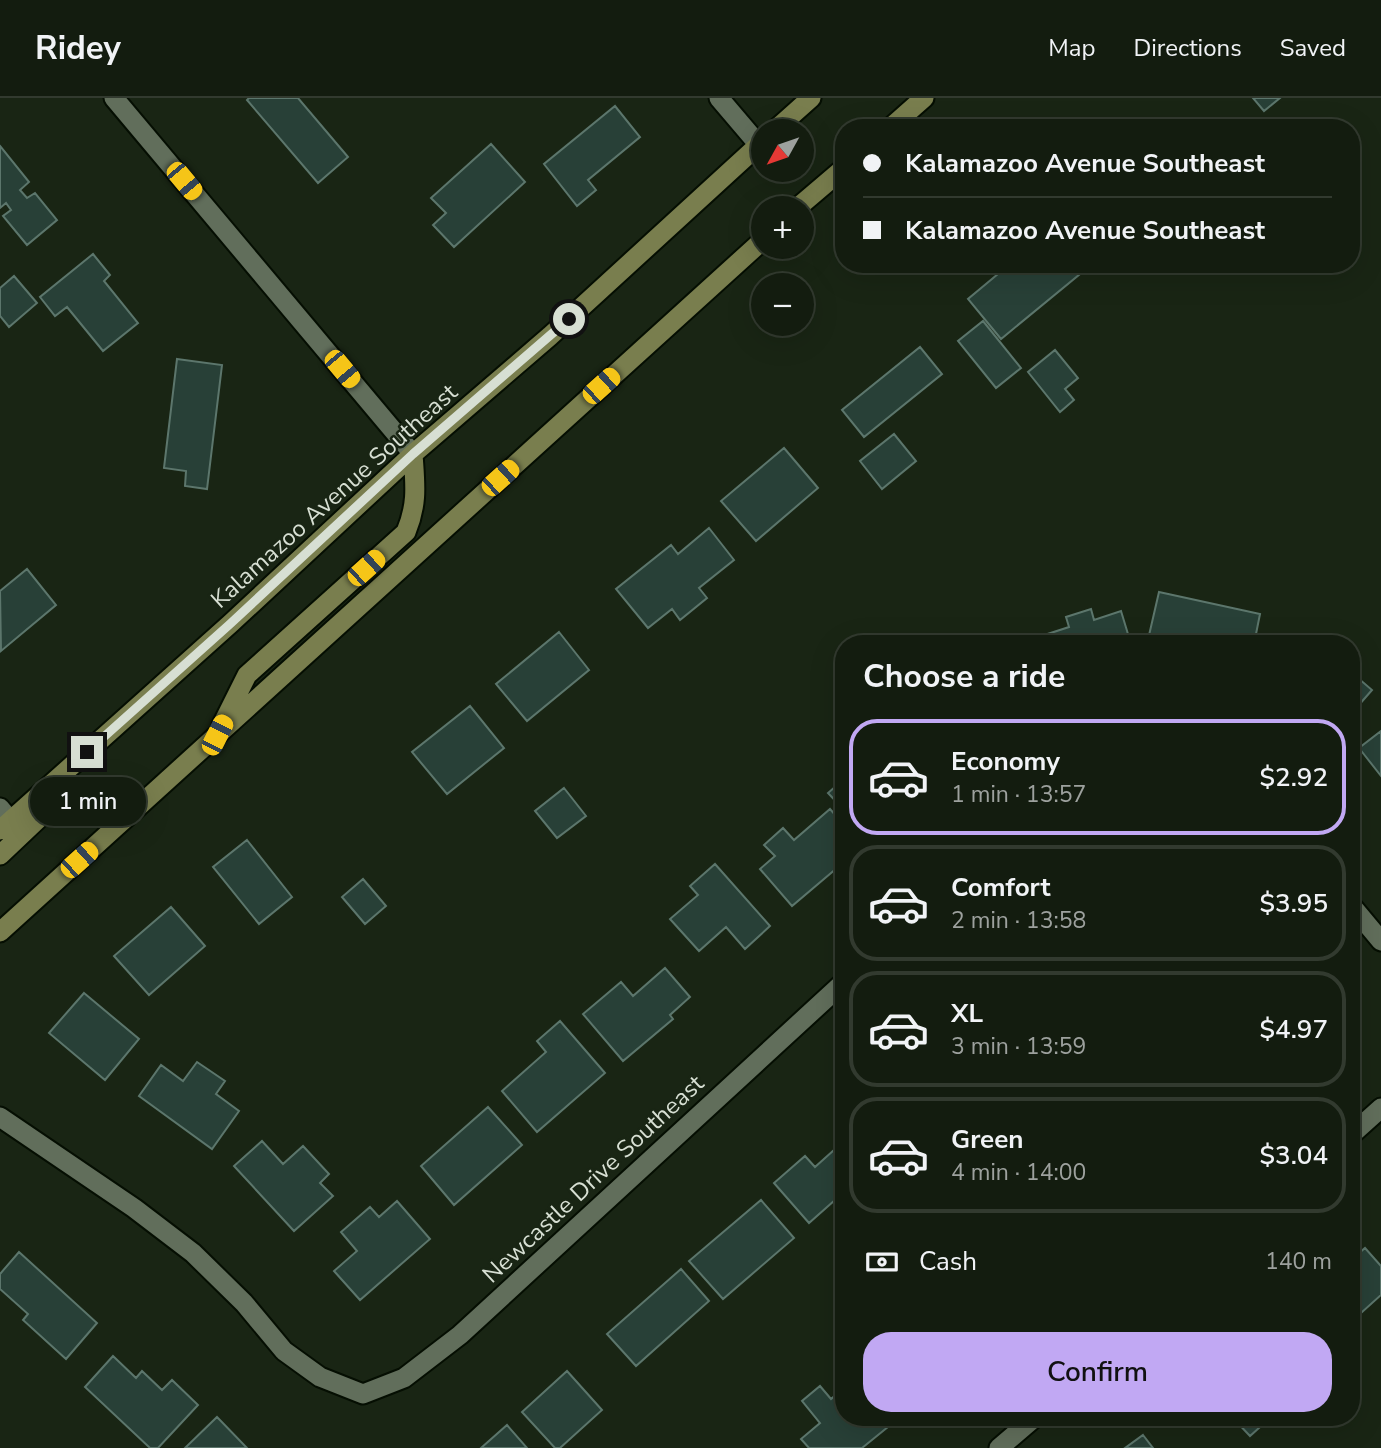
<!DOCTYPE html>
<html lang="en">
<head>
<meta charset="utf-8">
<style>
	:root { --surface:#131c0f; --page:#1c2518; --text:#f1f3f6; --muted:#9da19e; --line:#323a2f; --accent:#c1a8f3 }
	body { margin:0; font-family:"Nunito Sans",sans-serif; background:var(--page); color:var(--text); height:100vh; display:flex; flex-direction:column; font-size:26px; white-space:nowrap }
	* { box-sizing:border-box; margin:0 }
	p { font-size:23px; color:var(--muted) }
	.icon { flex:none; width:38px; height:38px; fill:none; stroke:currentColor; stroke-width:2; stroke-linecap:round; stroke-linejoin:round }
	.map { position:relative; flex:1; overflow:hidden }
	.details { position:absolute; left:835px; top:537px; width:525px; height:791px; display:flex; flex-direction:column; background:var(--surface); border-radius:28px; box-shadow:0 7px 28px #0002,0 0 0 2px var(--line) }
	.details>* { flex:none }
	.guide { position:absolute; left:835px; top:21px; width:525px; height:154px; border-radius:28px; box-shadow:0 7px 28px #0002,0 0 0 2px var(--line); display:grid; align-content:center; height:154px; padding:0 28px; background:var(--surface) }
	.needle { width:46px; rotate:230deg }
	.tools { position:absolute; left:751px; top:21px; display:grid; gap:14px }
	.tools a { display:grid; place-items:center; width:63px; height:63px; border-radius:50%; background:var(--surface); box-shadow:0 7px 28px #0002,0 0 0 2px var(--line); font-size:35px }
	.end { position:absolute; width:32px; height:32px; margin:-16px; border:9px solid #d7dfd3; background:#111; box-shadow:0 0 0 4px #111 }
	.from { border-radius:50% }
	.bubble { position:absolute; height:49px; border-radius:24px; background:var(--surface); box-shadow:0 7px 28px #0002,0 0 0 2px var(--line); font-size:23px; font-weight:600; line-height:49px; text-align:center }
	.car { position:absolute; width:21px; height:42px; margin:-21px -10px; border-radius:9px; box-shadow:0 0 5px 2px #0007; background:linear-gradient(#f5c518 24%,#345 0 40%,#f5c518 0 76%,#345 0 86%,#f5c518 0) }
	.guide b { display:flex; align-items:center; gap:24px; height:66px; font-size:26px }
	.guide b+b { border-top:2px solid var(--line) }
	.guide i { width:18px; height:18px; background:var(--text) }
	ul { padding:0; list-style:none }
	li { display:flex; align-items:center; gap:21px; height:116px; margin:0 14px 10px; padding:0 14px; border:4px solid var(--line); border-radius:28px }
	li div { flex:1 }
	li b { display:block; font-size:26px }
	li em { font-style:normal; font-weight:600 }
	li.active { border-color:var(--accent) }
	li>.icon { width:63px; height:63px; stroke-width:1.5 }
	h2 { padding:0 28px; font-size:32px; line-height:84px }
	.pay { display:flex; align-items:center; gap:18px; height:77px; padding:0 28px; font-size:26px }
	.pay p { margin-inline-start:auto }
	.button { display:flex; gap:14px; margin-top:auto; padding:14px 28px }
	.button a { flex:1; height:80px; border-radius:28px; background:var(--accent); color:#111; font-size:28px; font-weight:600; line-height:80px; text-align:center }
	header { display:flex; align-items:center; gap:42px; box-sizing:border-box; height:98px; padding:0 35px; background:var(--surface); border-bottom:2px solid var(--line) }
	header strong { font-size:33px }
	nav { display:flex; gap:38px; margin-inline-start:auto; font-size:24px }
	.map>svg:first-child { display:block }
	.building { fill:#284037; stroke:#5c766c; stroke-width:2 }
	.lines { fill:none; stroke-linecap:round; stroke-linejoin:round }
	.minor-casing { stroke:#050e02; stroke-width:23 }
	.secondary-casing { stroke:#050e02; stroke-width:23 }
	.minor { stroke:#616e5b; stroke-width:19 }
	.secondary { stroke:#797e4e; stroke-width:19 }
	.route { stroke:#d7dfd3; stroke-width:9 }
	.labels { text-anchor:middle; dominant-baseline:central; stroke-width:5; stroke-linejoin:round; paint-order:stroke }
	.street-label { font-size:24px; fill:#d7dfd3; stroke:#192514 }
</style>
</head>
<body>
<header>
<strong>Ridey</strong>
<nav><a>Map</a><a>Directions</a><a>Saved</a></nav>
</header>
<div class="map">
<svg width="1381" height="1350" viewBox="0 0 1381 1350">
	<rect width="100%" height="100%" fill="#192514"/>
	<!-- building -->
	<path class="building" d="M249 0H298L348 59 318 85 247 2Z
		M1253 0H1280L1264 13Z
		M615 8 640 39 588 82 596 92 577 108 544 66Z
		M491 46 525 84 454 149 433 127 446 115 431 100Z
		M0 48 29 84 20 92 27 100 35 95 57 122 27 147 3 118 11 112 6 105 0 110Z
		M93 156 110 177 104 183 138 225 103 253 67 209 55 218 40 199Z
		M1010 166H1072L1080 176 1001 241 968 201Z
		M14 178 37 205 9 229 0 218V190Z
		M983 223 1021 270 996 290 958 243Z
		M920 249 942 276 864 339 842 312Z
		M1055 252 1078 280 1065 291 1074 302 1060 314 1028 274Z
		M177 261 222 267 207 391 185 388 186 373 164 370Z
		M894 336 916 363 882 391 860 363Z
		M784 350 818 390 756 443 721 403Z
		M709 430 734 462 699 490 707 500 680 522 672 511 648 530 616 491 671 447 678 456Z
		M27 471 56 507 1 553 0 493Z
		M1159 494 1260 516 1254 546H1147Z
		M1091 511 1094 522 1121 513 1131 546H1030L1029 542 1069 529 1066 519Z
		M559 534 589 572 527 623 496 586Z
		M1351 574 1372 592 1351 616Z
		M470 608 504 650 447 696 412 654Z
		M1381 633V678L1359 650Z
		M844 681V712L828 695Z
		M564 690 586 718 557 740 535 713Z
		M830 711 844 727V734L835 741 844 751V764L792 808 760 771 775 758 764 747 783 730 794 742Z
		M247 742 292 799 259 826 213 769Z
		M715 766 770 828 745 851 726 829 699 853 670 821 698 797 690 788Z
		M363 781 386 808 365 826 342 799Z
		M171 809 205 848 149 897 114 858Z
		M665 870 690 899 670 917 673 921 623 963 583 916 621 884 633 898Z
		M84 895 139 941 105 982 49 935Z
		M560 923 605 975 537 1034 502 993 546 954 537 943Z
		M197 964 225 983 216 996 239 1013 212 1051 139 998 161 967 183 983Z
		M488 1009 522 1047 454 1107 421 1068Z
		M262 1043 283 1066 303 1048 329 1076 320 1085 333 1098 294 1133 234 1068Z
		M844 1043V1094L809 1125 774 1085 805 1058 815 1069Z
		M761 1102 794 1140 723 1201 689 1163Z
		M397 1103 430 1141 360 1202 334 1173 357 1153 341 1134 370 1109 379 1119Z
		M1365 1150 1381 1168V1197L1351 1224V1162Z
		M19 1154 97 1225 66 1261 23 1222 28 1216 0 1191V1176Z
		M681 1171 709 1203 636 1268 607 1236Z
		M113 1258 136 1280 142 1273 162 1292 172 1282 198 1307 158 1350H150L85 1289Z
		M567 1273 602 1312 560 1350H555L522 1314Z
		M820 1288 831 1301 844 1290V1320H899L862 1350H809L801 1341 820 1325 802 1303Z
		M217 1319 247 1350H185Z
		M1233 1320H1270L1250 1338Z
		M507 1327 527 1350H481Z
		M1143 1337 1153 1350H1125Z"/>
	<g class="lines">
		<!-- minor casing -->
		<g class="minor-casing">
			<path id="minor" d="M114 0 413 356
				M719 0 759 47
				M0 710 10 722
				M1351 807 1381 843
				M0 1019 134 1110 193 1155 244 1205 284 1253 320 1279 363 1296 404 1280 460 1237 844 884
				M1351 1037 1381 1010
				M999 1350 1034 1320"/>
		</g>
		<!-- secondary casing -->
		<g class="secondary-casing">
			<path id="secondary" d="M890 30 924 0
				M774 33 811 0
				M797 110 844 70
				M222 627 247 577 406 434C418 405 415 386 413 356
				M0 732 230 526 413 356 550 238 763 43
				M0 757 57 703 66 673
				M0 834 763 142"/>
		</g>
		<!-- minor -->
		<use href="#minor" class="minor"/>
		<!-- secondary -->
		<use href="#secondary" class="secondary"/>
	</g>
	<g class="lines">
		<!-- route -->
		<path class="route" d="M87 654 230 526 413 356 569 221"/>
	</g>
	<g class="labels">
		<!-- street labels -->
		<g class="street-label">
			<text transform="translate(334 398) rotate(-42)">Kalamazoo Avenue Southeast</text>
			<text transform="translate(593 1081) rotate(-43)">Newcastle Drive Southeast</text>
		</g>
	</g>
</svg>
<div class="tools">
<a><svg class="needle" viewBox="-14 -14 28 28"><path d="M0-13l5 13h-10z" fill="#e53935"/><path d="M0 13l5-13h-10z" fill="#9da19e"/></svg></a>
<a>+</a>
<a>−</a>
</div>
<i class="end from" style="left:569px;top:221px"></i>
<i class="end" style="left:87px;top:654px"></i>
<div class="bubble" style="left:30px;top:679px;width:116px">1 min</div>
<i class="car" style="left:184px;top:83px;rotate:140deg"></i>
<i class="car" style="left:342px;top:271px;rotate:140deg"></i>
<i class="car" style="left:601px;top:288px;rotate:48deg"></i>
<i class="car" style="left:500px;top:380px;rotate:48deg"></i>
<i class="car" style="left:366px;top:470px;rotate:48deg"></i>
<i class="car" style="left:217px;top:637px;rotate:27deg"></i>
<i class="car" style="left:79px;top:762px;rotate:48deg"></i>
<div class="guide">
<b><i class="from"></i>Kalamazoo Avenue Southeast</b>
<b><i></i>Kalamazoo Avenue Southeast</b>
</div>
<section class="details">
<h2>Choose a ride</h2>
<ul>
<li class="active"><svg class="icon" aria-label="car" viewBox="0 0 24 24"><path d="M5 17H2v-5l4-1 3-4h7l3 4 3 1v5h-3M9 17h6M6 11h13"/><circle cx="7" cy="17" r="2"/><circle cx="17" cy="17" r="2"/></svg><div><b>Economy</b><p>1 min · 13:57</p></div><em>$2.92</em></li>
<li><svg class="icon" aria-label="car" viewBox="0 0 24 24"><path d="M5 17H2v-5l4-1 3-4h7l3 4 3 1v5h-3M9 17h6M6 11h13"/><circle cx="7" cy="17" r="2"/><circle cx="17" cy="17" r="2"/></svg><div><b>Comfort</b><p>2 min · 13:58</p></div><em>$3.95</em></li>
<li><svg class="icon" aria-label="car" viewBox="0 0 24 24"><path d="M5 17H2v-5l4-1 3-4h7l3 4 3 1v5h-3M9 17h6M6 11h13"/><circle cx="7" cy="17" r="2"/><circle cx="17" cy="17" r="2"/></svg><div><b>XL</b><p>3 min · 13:59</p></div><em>$4.97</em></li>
<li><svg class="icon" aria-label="car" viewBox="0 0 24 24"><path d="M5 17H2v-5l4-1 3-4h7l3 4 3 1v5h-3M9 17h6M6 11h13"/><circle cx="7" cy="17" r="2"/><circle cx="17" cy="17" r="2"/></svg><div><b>Green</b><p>4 min · 14:00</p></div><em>$3.04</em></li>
</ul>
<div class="pay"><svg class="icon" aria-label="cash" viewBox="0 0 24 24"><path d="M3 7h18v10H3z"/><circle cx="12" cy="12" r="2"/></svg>Cash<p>140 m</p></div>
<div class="button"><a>Confirm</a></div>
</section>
</div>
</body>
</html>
